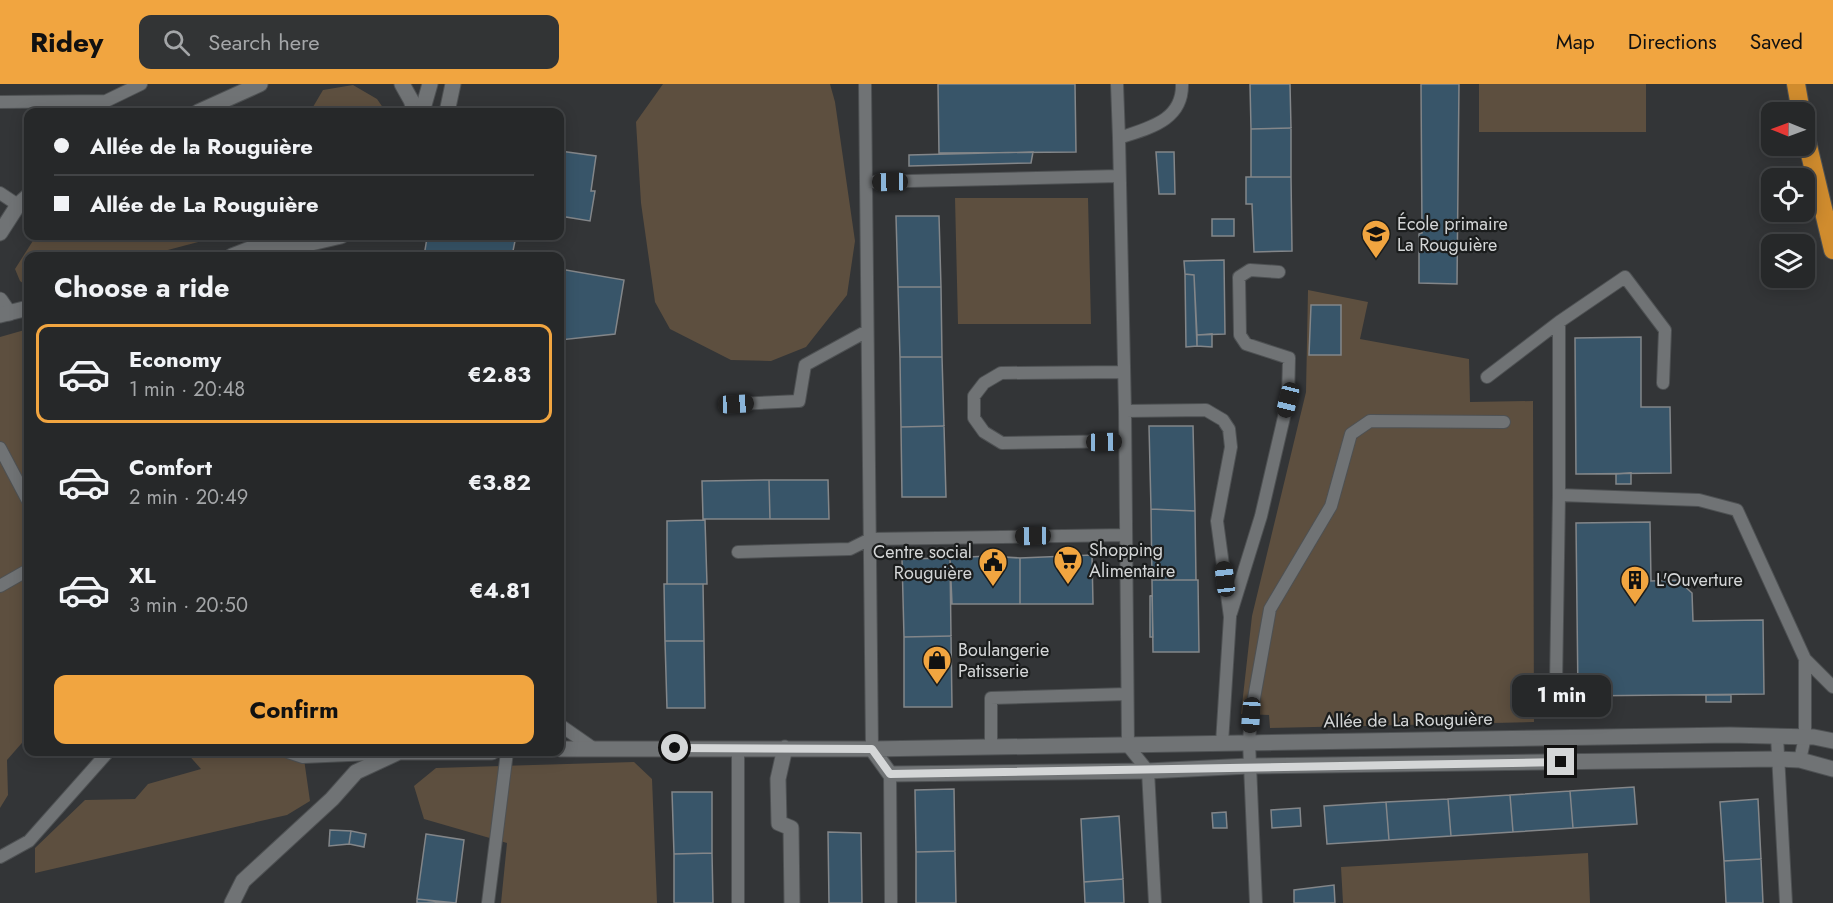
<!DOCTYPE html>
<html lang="en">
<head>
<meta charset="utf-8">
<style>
	:root { --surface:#262829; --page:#323435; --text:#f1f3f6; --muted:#a4a6a8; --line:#424446; --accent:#f1a540 }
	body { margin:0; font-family:Jost,sans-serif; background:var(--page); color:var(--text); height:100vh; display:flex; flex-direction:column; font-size:22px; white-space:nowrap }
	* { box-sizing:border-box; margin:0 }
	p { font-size:20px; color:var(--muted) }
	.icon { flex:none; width:33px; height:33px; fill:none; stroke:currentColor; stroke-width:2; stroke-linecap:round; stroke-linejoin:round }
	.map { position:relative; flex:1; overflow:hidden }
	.panel { position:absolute; left:24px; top:168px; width:540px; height:504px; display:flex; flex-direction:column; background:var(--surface); border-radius:12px; box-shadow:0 3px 15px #0003,0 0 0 2px var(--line) }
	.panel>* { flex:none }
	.guide { position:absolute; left:24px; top:24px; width:540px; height:132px; border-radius:12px; box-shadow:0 3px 15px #0003,0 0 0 2px var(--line); display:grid; align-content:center; height:132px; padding:0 30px; background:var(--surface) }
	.needle { width:39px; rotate:271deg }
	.buttons { position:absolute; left:1761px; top:18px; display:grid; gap:12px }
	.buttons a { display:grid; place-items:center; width:54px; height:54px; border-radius:12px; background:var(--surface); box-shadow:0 3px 15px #0003,0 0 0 2px var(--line); font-size:30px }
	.end { position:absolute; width:27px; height:27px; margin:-14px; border:8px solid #d4d6d7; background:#111; box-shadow:0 0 0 3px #111 }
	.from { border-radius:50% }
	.bubble { position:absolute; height:42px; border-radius:12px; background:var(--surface); box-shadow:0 3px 15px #0003,0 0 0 2px var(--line); font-size:20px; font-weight:700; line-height:42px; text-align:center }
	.car { position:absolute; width:18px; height:36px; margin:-18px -9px; border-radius:8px; box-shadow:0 0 4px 2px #0007; background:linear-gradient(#222 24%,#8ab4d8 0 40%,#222 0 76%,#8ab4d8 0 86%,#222 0) }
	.guide b { display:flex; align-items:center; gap:21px; height:57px; font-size:22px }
	.guide b+b { border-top:2px solid var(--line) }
	.guide i { width:15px; height:15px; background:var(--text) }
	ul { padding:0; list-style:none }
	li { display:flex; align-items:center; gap:18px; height:99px; margin:0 12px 9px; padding:0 18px; border:3px solid transparent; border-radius:12px }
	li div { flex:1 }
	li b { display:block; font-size:22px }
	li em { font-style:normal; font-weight:700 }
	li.current { border-color:var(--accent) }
	li>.icon { width:54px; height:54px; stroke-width:1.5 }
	h2 { padding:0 30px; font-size:27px; line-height:72px }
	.button { display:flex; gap:12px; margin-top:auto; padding:12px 30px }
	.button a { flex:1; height:69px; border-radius:12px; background:var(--accent); color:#111; font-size:24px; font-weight:700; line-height:69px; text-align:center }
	header { display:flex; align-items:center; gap:36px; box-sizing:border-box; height:84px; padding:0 30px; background:var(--accent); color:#111 }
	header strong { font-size:28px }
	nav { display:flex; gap:33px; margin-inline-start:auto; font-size:21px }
	.search { width:420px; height:54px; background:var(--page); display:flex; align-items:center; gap:15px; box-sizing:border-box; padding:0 21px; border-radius:12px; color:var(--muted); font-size:22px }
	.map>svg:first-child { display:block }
	.green { fill:#5d4f3f }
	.building { fill:#385569; stroke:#838689; stroke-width:1.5 }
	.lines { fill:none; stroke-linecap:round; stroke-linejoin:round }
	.service-casing { stroke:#4e5153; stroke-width:14 }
	.minor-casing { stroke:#4e5153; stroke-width:17 }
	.tertiary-casing { stroke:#4e5153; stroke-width:17 }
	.motorway-casing { stroke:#4e5153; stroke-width:20 }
	.service { stroke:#707375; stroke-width:12 }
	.minor { stroke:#707375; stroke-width:15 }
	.tertiary { stroke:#707375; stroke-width:15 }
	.motorway { stroke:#d08c2e; stroke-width:18 }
	.route { stroke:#d4d6d7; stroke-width:8 }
	.labels { text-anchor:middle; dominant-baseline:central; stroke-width:4.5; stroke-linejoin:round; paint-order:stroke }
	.poi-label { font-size:18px; fill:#d4d6d7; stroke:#1b1d1d; text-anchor:start }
	.street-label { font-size:18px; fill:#d4d6d7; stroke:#1b1d1d }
</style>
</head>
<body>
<header>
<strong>Ridey</strong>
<div class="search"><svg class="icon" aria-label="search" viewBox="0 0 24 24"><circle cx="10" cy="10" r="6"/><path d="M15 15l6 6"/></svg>Search here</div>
<nav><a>Map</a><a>Directions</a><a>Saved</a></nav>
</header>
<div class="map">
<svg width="1833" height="819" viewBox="0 0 1833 819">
	<rect width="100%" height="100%" fill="#333537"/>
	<!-- green -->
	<path class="green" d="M663 0H830L835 18 855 157 847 211 806 263 771 277 731 276 670 245 655 218 641 119 636 38Z
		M1479 0H1646V48H1479Z
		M353 1 377 15 386 28H310L323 6Z
		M955 114H1088L1091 240H958Z
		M36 152H221L145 172H28V203L20 197 15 185Z
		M1308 206 1368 218 1360 255 1469 275 1470 318 1533 317 1534 638 1270 644 1269 631 1241 630 1252 532 1306 308Z
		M28 245V652L7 676 8 711 0 724V253Z
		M186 668H303L310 717 287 731 35 789V764L85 716 135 715 148 700 201 685Z
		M634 678 652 695 657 819H501L507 759 424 735 414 702 436 684Z
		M1588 769 1590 819H1343L1341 783Z"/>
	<!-- building -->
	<path class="building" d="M938 0H1075L1076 68 939 69Z
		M1250 0H1290L1291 44 1251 45Z
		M1421 0H1459L1457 200 1419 199V150L1422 149Z
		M1291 44V93H1251V45Z
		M560 67 596 72 591 107H595L590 137 560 132Z
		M1033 68 1031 79 909 82V71Z
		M1156 68H1174L1175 110H1159Z
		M1246 93H1291L1292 167 1254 168 1252 120H1246Z
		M896 132H939L941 203H898Z
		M1212 135H1234V152H1212Z
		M445 152H516L512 172H424L427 154 445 157Z
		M1224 176 1225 250 1197 251 1194 191 1185 190 1184 177Z
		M560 185 624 196 615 250 560 256Z
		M1185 190 1194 191 1197 262 1186 263Z
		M898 203H941L942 273H900Z
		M1311 221H1341V271H1309Z
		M1212 250V263L1197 262V251Z
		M1641 253V323H1670L1671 389 1576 390 1575 254Z
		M900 273H942L944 342 901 343Z
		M944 342 946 413H902L901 343Z
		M1149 342H1193L1195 427 1151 425Z
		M1631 389V400H1616V390Z
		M769 396H828L829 435H770Z
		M769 396 770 435H703L702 397Z
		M1151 425 1195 427 1196 496H1152Z
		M705 436 707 500H667V437Z
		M1650 438 1651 497 1678 496 1692 509 1693 537 1763 536 1764 610 1578 612 1576 439Z
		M1092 471 1093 520H1020V474Z
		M988 472 1020 474V520H952L950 474Z
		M950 474 951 552 904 553 902 475Z
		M1152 496H1198L1199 568H1153Z
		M664 500H703L704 557H665Z
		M1152 511 1153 553H1150V512Z
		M951 552 952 623H904V553Z
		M665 557H704L705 624H667Z
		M1706 611H1731V618H1706Z
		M1589 612H1609V621H1589Z
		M1634 703 1637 740 1573 744 1570 707Z
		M954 705 955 767 916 768 915 706Z
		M1570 707 1573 744 1513 748 1510 711Z
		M672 708H712V769L674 770Z
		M1510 711 1513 748 1451 752 1448 715Z
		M1448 715 1451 752 1389 756 1386 718Z
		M1758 715 1761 775 1724 777 1720 718Z
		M1386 718 1389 756 1327 760 1324 722Z
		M1300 724 1301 742 1272 744 1271 726Z
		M1226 728 1227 744H1213L1212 729Z
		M1119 732 1123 795 1084 798 1081 735Z
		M330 746 351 747 349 760 329 762Z
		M351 747 366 750 364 763 349 760Z
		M828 748 861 749 862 819H829Z
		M426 750 464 756 456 819 417 815Z
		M955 767 956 819H916V768Z
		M712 769 713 819H674V770Z
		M1761 775 1763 819H1726L1724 777Z
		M1123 795 1124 819H1085L1084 798Z
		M1334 801 1335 819H1294V806Z
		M417 815 447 819H417Z"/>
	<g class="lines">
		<!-- service casing -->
		<g class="service-casing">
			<path id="service" d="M865 0 866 98
				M1117 0 1119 54
				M0 18 106 17 141 0
				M0 109 18 121
				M1124 288 1001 289 984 299 974 312V334L984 348 1002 359 1125 357
				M1487 293 1559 238
				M1663 299 1665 246 1625 193 1559 238V411L1699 416 1737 426 1805 575 1833 603
				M736 320 799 317 805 281 867 247
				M1125 327 1206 326 1223 336 1229 345 1231 363 1217 437 1230 533 1222 659
				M0 364 28 417
				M738 468 850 465 870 455 1126 451
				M0 502 28 486
				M1231 529 1261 432 1288 316 1289 274 1246 260 1240 251 1239 193 1250 186 1279 188
				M1556 601 1559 411
				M560 641 593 664
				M1777 652 1786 819
				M738 664V819
				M991 664V614L1127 610
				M872 665 866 98 1119 92
				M288 668 303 673 395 669
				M1800 676 1805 653V575
				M890 690 891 819
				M0 773 29 757 108 668
				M488 819 507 668
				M1155 819 1148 687 1128 662 1125 327 1119 54C1148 44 1183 37 1182 0
				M1256 819 1249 658 1251 631 1270 525 1331 422 1351 350 1370 337 1504 338"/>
		</g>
		<!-- minor casing -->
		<g class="minor-casing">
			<path id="minor" d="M402 0 411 16 415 28
				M198 28 260 0
				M0 149 18 121 28 112
				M0 216 9 229
				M785 664 778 695 779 739 791 744 792 819
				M560 665H872L1730 651 1814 653 1833 657
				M872 665 890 690 1148 687 1249 682 1777 675 1800 676 1833 685
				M232 819 243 797 332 715 356 688 399 668H492"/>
		</g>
		<!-- tertiary casing -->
		<g class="tertiary-casing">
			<path id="tertiary" d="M422 28 430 0
				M447 28 453 0
				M232 172 283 152
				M255 172 341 152
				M0 231 28 224"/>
		</g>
		<!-- motorway casing -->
		<g class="motorway-casing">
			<path id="motorway" d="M1796 0 1801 28
				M1804 45 1833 166"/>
		</g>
		<!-- service -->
		<use href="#service" class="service"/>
		<!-- minor -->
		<use href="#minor" class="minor"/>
		<!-- tertiary -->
		<use href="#tertiary" class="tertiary"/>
		<!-- motorway -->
		<use href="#motorway" class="motorway"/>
	</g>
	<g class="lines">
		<!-- route -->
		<path class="route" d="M675 664 872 665 890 690 1561 678"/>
	</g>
	<!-- icons -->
	<defs>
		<g id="school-pin" transform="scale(1.5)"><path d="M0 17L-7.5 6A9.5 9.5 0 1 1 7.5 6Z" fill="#f1a540" stroke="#1b1d1d"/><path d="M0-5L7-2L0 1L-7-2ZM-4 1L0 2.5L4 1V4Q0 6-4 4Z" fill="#111"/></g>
		<g id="supermarket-pin" transform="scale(1.5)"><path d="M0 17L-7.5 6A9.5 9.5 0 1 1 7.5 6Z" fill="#f1a540" stroke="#1b1d1d"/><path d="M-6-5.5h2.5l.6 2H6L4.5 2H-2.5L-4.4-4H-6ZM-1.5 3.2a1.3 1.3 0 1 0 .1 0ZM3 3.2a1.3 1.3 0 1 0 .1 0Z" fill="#111"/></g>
		<g id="civic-pin" transform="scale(1.5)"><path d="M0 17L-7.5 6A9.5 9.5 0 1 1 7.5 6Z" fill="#f1a540" stroke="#1b1d1d"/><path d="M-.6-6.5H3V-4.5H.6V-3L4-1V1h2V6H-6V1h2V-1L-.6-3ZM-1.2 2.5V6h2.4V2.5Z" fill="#111"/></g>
		<g id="building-pin" transform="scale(1.5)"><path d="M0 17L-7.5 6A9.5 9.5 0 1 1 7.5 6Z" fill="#f1a540" stroke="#1b1d1d"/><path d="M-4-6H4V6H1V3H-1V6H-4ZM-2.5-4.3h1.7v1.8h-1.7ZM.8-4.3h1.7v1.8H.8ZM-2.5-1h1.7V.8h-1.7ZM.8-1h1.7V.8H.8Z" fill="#111"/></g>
		<g id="shop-pin" transform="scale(1.5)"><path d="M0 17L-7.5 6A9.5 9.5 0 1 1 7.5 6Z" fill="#f1a540" stroke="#1b1d1d"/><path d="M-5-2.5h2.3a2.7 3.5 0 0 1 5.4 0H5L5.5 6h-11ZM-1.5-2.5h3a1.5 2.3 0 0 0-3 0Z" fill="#111"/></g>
	</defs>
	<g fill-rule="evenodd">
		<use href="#school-pin" x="1376" y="150"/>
		<use href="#supermarket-pin" x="1068" y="476"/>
		<use href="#civic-pin" x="993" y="478"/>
		<use href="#building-pin" x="1635" y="496"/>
		<use href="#shop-pin" x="937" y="576"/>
	</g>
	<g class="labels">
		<!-- poi labels -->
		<g class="poi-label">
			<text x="1397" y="140">École primaire<tspan x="1397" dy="21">La Rouguière</tspan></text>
			<text x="1089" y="466">Shopping<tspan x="1089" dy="21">Alimentaire</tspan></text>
			<text x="972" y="468" text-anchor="end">Centre social<tspan x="972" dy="21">Rouguière</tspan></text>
			<text x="1656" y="496">L'Ouverture</text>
			<text x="958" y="566">Boulangerie<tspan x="958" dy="21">Patisserie</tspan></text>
		</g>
		<!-- street labels -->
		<g class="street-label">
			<text transform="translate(1408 636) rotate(-1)">Allée de La Rouguière</text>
		</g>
	</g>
</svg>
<div class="buttons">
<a><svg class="needle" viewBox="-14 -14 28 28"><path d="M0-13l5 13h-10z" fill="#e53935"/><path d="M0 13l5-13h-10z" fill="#a4a6a8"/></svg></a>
<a><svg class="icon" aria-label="locate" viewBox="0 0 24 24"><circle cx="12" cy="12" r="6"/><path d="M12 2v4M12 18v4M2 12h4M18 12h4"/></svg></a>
<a><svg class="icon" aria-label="layers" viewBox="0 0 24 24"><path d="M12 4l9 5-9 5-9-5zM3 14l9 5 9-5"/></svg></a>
</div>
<i class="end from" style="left:675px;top:664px"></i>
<i class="end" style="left:1561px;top:678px"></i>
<div class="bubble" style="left:1512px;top:591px;width:99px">1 min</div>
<i class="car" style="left:890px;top:98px;rotate:269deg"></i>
<i class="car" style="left:1288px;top:316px;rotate:194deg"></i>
<i class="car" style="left:736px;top:320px;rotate:87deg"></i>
<i class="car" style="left:1104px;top:358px;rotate:89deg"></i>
<i class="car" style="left:1033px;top:452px;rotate:269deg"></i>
<i class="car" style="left:1225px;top:495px;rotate:353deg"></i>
<i class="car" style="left:1251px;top:631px;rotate:184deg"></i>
<div class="guide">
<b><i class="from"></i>Allée de la Rouguière</b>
<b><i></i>Allée de La Rouguière</b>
</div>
<section class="panel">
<h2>Choose a ride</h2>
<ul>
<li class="current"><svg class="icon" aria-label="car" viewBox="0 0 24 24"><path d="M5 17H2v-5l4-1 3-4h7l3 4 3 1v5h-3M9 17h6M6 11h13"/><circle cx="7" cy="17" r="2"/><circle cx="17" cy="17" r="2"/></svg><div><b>Economy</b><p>1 min · 20:48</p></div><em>€2.83</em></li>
<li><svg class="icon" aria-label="car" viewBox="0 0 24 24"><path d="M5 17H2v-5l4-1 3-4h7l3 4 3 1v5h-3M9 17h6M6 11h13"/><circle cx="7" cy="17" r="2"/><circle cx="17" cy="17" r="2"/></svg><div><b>Comfort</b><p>2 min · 20:49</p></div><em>€3.82</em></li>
<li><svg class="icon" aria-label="car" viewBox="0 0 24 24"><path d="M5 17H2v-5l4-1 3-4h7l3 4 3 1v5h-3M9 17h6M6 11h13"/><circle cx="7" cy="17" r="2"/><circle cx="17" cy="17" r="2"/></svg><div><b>XL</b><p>3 min · 20:50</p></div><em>€4.81</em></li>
</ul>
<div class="button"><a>Confirm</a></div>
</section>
</div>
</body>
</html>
